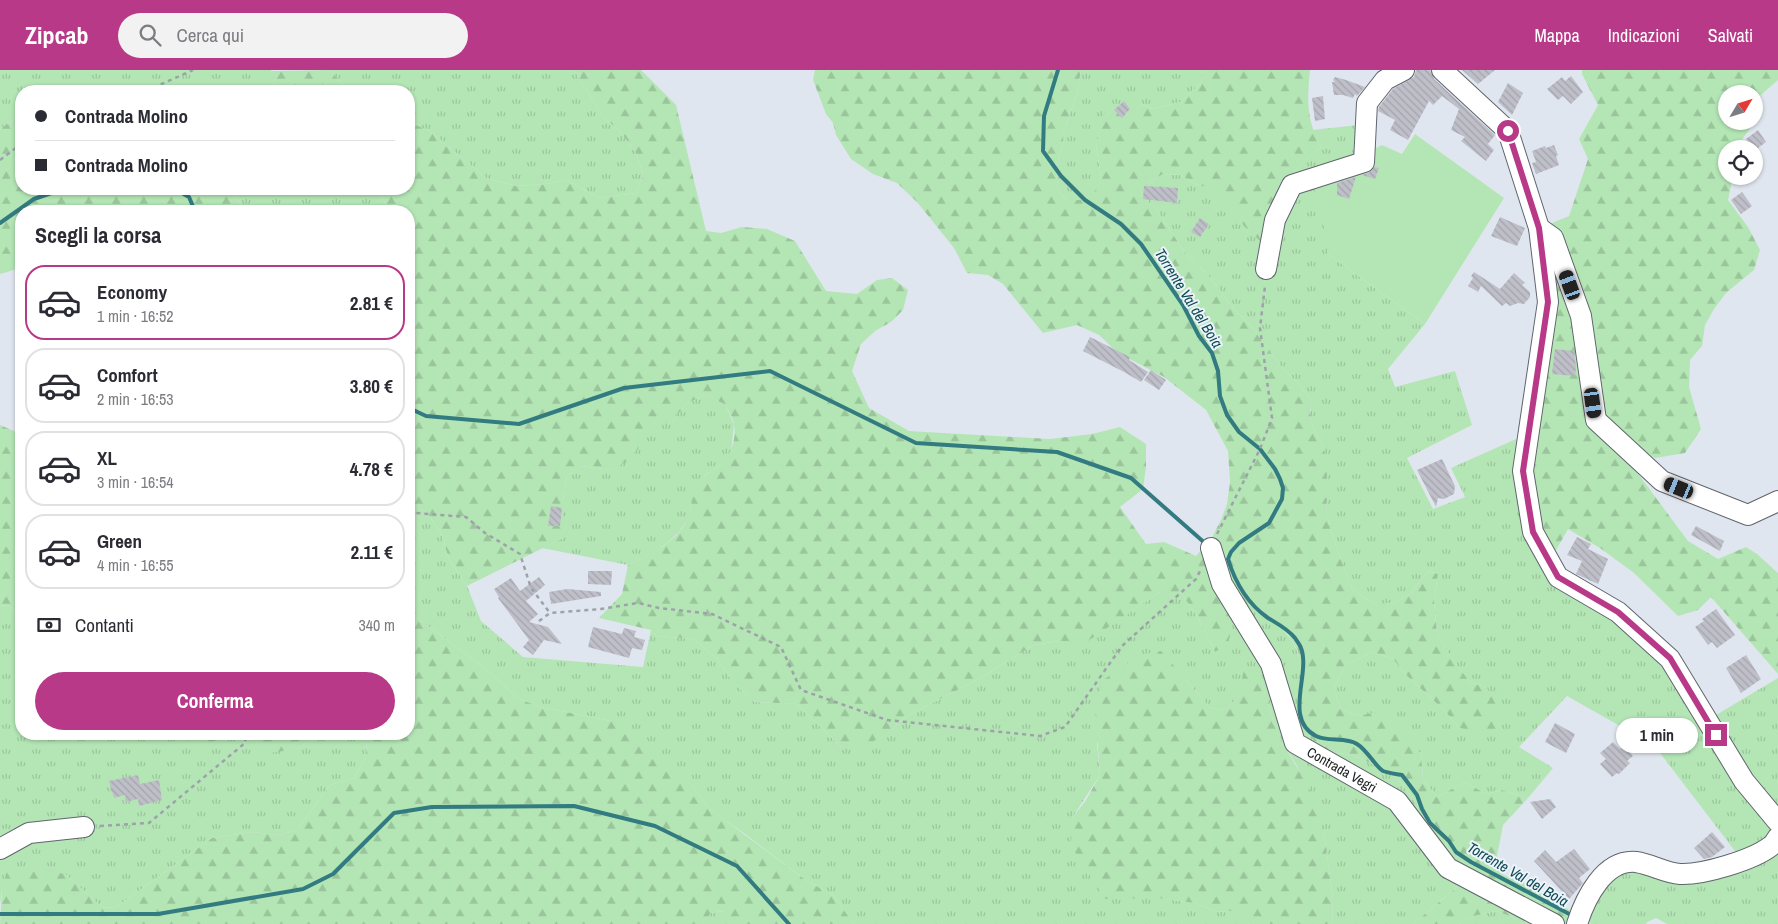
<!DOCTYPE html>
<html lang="it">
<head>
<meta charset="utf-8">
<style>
	:root { --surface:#fff; --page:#f2f2f3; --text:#2b2b33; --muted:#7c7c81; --line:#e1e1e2; --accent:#b83987 }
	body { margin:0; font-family:"Archivo Narrow",sans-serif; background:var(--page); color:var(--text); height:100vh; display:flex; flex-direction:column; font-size:19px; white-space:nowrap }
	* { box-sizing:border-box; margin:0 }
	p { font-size:16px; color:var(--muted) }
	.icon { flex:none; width:28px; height:28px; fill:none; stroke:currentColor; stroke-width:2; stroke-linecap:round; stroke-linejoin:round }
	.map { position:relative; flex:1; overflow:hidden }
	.details { position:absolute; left:15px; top:135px; width:400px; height:535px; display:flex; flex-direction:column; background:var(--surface); border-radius:20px; box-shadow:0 1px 4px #0004 }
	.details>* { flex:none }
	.guide { position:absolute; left:15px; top:15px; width:400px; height:110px; border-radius:20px; box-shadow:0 1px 4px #0004; display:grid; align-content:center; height:110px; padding:0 20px; background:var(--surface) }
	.needle { width:32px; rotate:52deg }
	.buttons { position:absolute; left:1718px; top:15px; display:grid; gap:10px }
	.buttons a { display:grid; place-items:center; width:45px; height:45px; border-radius:50%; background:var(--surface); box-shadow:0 1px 4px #0004; font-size:25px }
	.end { position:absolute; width:22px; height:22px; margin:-11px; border:6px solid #b83987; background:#fff; box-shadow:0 0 0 2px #fff }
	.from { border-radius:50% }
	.bubble { position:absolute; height:35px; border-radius:18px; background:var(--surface); box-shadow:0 1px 4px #0004; font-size:16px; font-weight:800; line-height:35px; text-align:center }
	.car { position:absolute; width:15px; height:30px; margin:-15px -8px; border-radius:6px; box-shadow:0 0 4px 1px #0007; background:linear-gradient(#222 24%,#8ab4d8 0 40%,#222 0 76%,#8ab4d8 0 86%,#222 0) }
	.guide b { display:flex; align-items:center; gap:18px; height:48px; font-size:19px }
	.guide b+b { border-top:1px solid var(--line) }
	.guide i { width:12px; height:12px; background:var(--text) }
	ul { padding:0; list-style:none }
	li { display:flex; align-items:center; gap:15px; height:75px; margin:0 10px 8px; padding:0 10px; border:2px solid var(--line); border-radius:20px }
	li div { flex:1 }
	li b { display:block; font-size:19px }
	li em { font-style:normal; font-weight:800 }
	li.active { border-color:var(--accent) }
	li>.icon { width:45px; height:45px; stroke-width:1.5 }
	h2 { padding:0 20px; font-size:22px; line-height:60px }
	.pay { display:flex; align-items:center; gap:12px; height:55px; padding:0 20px; font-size:19px }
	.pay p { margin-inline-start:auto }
	.action { display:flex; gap:10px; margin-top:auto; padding:10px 20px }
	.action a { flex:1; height:58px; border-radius:30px; background:var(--accent); color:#fff; font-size:20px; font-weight:800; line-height:58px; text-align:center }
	header { display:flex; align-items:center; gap:30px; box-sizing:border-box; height:70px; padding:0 25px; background:var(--accent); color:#fff }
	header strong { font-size:24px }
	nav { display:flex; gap:28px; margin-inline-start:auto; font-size:18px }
	.search { width:350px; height:45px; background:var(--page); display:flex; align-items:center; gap:12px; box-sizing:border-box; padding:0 18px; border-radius:28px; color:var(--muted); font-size:19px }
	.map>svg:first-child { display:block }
	.grass { fill:url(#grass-tufts) }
	.forest { fill:url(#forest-firs) }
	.park { fill:#b4e6b5 }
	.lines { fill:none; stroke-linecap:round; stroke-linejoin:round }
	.stream { stroke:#327b81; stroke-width:4 }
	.building { fill:url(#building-back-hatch) }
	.minor-casing { stroke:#60656d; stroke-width:22 }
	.path { stroke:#9da2a9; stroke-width:2.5; stroke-dasharray:4 4; stroke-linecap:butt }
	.minor { stroke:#fff; stroke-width:20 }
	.route { stroke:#b83987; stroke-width:6 }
	.labels { text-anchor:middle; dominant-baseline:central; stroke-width:4; stroke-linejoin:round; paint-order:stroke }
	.street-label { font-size:14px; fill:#1b1e21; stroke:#edf3fc }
	.water-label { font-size:15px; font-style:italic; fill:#0d4a4e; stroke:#edf3fc }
</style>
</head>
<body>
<header>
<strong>Zipcab</strong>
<div class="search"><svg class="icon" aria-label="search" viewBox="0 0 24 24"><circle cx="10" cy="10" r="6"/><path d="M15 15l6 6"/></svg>Cerca qui</div>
<nav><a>Mappa</a><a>Indicazioni</a><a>Salvati</a></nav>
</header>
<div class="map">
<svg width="1778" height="854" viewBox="0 0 1778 854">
	<defs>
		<pattern id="grass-tufts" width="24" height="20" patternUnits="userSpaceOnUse" patternTransform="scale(1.25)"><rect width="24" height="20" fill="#b4e6b5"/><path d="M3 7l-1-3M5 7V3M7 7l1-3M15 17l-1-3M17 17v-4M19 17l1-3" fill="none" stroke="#9ac59b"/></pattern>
		<pattern id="forest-firs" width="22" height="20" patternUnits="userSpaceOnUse" patternTransform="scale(1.25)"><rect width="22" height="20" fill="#b4e6b5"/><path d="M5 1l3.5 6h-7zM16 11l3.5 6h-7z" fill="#9ac59b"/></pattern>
		<pattern id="building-back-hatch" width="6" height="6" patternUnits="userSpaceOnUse" patternTransform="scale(1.25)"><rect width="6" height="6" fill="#bfbfc9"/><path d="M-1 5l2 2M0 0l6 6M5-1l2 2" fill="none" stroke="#a4a4ac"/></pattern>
	</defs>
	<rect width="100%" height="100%" fill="#e0e6ef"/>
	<!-- grass -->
	<path class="grass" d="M0 0H271L276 21H21V45L0 59Z
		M330 0H574L603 47 620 61 636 83 643 105 636 123 599 128 567 110 546 114 516 116 486 108 430 61 409 52V21H349Z
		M1081 0H1204L1201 13 1180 32 1153 39 1141 34 1096 75 1101 107 1097 120 1082 130H1066L1058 120 1056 98 1063 73 1064 61 1077 24Z
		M1359 55 1360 86 1328 184 1425 254 1388 299 1395 317 1455 301 1472 355 1407 388 1433 439 1465 427 1451 398 1525 365 1550 491 1628 546 1711 648 1778 608V854H1667L1656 848 1647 852 1646 854H1592L1582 847 1590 822 1634 791 1676 803 1741 789 1657 679 1645 682 1627 660 1567 626 1519 677 1553 698 1528 728 1502 720 1486 724 1465 712 1437 727 1423 709 1421 684 1378 643 1357 646 1340 638 1334 618 1346 594 1373 582 1393 589 1407 606 1445 641 1458 657 1487 618 1470 612 1450 586 1437 563 1434 532 1438 504 1428 501 1411 523 1394 533 1374 534 1352 519 1334 470 1327 446 1323 377 1311 353 1310 329 1297 312 1283 299 1251 256 1233 238 1208 205 1186 184 1156 139 1141 125 1149 112 1163 104 1180 105 1196 114 1221 121 1231 135 1274 131C1290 108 1298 94 1321 77L1312 60Z
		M231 119H378L389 141H242V136Z
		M704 325 725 333 734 355 731 382 722 394 705 405 694 419 689 447 679 462 667 473 655 482 628 495 542 478 563 468V430L567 406 580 396 611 400 638 380 644 361 656 352H672L686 334Z
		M409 430 428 444 441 463 449 489 467 516 481 551 523 587 643 597 651 560 657 566 694 569 717 589 734 613 754 632 797 634 841 677 889 662 905 647 975 611 1034 575 1059 571 1088 570 1160 522H1180L1198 547 1215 582 1237 537 1255 534C1277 554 1301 570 1301 602 1301 612 1297 622 1299 633 1300 644 1317 669 1323 681L1352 685 1393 703 1442 766 1456 794 1458 816 1413 854H1332L1333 829 1324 763 1297 696 1278 664 1268 635 1262 612 1239 626 1225 640 1210 638 1186 610 1097 673 1100 705 1072 748 1133 828H1157L1194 833 1219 842 1239 839 1249 854H854L833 825 807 811 745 764 722 748 710 739 692 716 611 651 541 637 519 629 486 599 412 544 409 537Z
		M0 535 11 537 21 552V664H174L181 669 250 664 259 676 297 679 319 664H354L367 671 366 687 354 708 330 715 297 760 279 765 252 762 212 768 115 838 102 837 65 804 2 820 0 835Z
		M724 841 730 854H702L711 843Z
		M1496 841 1512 847 1522 854H1459L1474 846Z"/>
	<!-- forest -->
	<path class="forest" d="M330 0 349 21H276L271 1Z
		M574 0H641L676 35 706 161 721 163 742 157 767 159 795 171 826 221 857 224 877 210 892 208 908 220 903 240 891 252 875 261 861 274 852 301 869 338 909 361 1050 369 1092 364 1120 357 1146 374V397L1143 419 1120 437 1146 474 1164 472 1196 486 1211 469 1221 450 1227 434 1230 412 1228 381 1206 340 1164 307 1118 283 1099 265 1077 255 1043 263 1003 214 988 205 967 203 954 178 917 132 897 113 873 104 851 89 836 65 833 53 826 44 813 10 815 0H1081L1077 24 1064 61 1063 73 1056 98 1058 120 1066 130H1082L1097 119 1101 107 1096 75 1104 43 1113 36 1126 37 1141 34 1153 39 1180 32 1201 13 1204 0H1310C1307 31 1306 48 1321 77 1302 91 1287 109 1275 130 1268 142 1264 157 1260 171L1244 156 1221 122 1196 114 1180 105 1163 104 1149 112 1141 125 1156 139 1186 184 1208 205 1233 238 1251 256 1283 299 1297 312 1310 329 1311 353 1323 377 1327 389 1326 425 1327 446 1334 470 1352 519 1374 534 1394 533 1411 523 1428 501 1438 504 1434 532 1437 563 1450 586 1470 612 1487 618 1496 634 1499 657 1495 667 1479 664 1458 657 1445 641 1407 606 1393 589 1373 582 1346 594 1334 618 1340 638 1357 646 1378 642 1404 662 1421 684 1423 709 1437 727 1465 712 1486 724 1502 720 1528 728 1503 755 1497 786 1503 805 1523 812 1592 854H1522L1512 847 1496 841 1474 846 1459 854H1413L1458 816 1456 793 1442 766 1393 703 1352 685 1323 681 1300 654 1298 614 1301 603 1298 581 1287 563 1255 535 1237 537 1228 574 1215 582 1198 547 1180 522H1160L1088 571H1059L1034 575 975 611 905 647 889 662 867 675 841 677 797 634 754 632 734 613 717 589 694 569 657 566 651 560 599 548 622 524 628 495C651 484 680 471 689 445 692 437 691 427 694 419 698 408 710 402 719 396 730 388 737 368 734 355 733 348 728 340 725 334L704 325 686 334 672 352H656L645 361 638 380 626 392 611 400 581 396 567 406 563 430V468L467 516 449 489 441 463 428 444 409 430V141H389L378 119H409V52L430 61 486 108 516 116 546 114 567 110 599 128 636 123 643 105 636 83 620 61 603 47Z
		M1582 0H1778V10L1754 31V24H1726V51H1754V44V53L1743 68 1740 79H1726V106H1733L1728 130 1748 157 1760 180 1754 200 1726 223 1714 239 1705 255 1702 276 1690 290 1689 317 1701 359 1685 383 1655 388 1633 375 1619 378 1688 471 1718 489 1746 477 1757 484 1778 503V604L1711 527 1698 540 1678 546 1634 503 1600 478 1568 459 1550 491 1525 387 1546 259 1540 158 1569 146 1588 89 1579 69 1598 35 1582 4Z
		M21 45V119H231L242 136V141H21V198L0 204V59Z
		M0 355 21 364V552L11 537 0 535Z
		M409 537 412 544 486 599 519 629 541 637 611 651 639 661 692 716 710 739 807 811 833 825 854 854H730L723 841 711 843 702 854H0L2 820 8 798H30L65 804 102 837 115 838 212 768 252 762 279 765 297 760 330 715 354 708 366 687 367 671 354 664H409Z
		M1161 581 1210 638 1225 640 1239 626 1244 598 1262 612 1268 635 1278 664 1315 729 1324 763 1333 829 1332 854H1249L1239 840 1219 842 1194 833 1157 828 1105 829 1071 776 1072 748 1086 730 1100 705 1095 637 1103 610 1140 585Z
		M174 664H233C227 666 220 669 214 671 202 675 184 671 174 664Z
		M250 664H319L297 679 269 683 259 676Z"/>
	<!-- park -->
	<path class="park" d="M1415 64 1504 128 1425 254 1328 184 1320 133 1328 94 1360 86 1382 75 1402 84Z"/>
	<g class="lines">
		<!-- stream -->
		<path class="stream" d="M1058 0 1044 46 1043 81 1061 106 1085 130 1121 154 1141 174 1183 235 1199 266 1212 283 1218 301 1220 326 1227 345 1239 362 1260 379 1275 399 1280 409 1283 418 1282 429 1269 453 1239 473 1231 482 1228 489C1235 512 1248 534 1268 548 1278 554 1288 559 1295 568 1297 571 1300 575 1301 578 1311 604 1283 649 1316 666 1328 672 1346 667 1357 674 1367 680 1376 697 1383 701 1388 703 1396 704 1402 705L1417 725 1422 739 1430 753 1449 771 1456 782 1471 792 1573 846
			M175 119 189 127 195 141
			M0 153 34 129 63 119
			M409 338 426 346 519 354 624 318 770 301 916 373 1057 382 1131 408 1206 474
			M0 844H158L303 819 333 804 394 743 432 737 574 736 655 756 737 796 789 854"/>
	</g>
	<!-- building -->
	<path class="building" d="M1416 0H1430L1434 9 1495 65 1488 74 1494 80 1486 91 1461 71 1465 67 1451 60 1459 39 1442 26 1433 35 1429 31 1408 70 1390 60 1395 50 1378 41 1379 37 1393 19 1414 7Z
		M1462 0H1495L1478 14Z
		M1571 6 1583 22 1571 34 1563 26 1558 30 1547 19 1562 7 1565 11Z
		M1335 7 1346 10 1365 17 1357 26 1355 24 1353 28 1343 25H1334L1332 12H1335L1333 10Z
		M1508 13 1523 23 1512 45 1498 32Z
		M1323 26 1325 49 1315 51 1312 28Z
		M1124 31 1130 39 1122 48 1114 40Z
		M1758 60 1766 72 1754 81 1746 69Z
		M1554 75 1558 85 1556 86 1559 95 1536 104 1532 93 1536 92 1532 81 1545 76 1546 78Z
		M1374 97 1379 98 1375 109 1362 105 1368 103Z
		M1356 107 1349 129 1337 125V113Z
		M1144 116 1178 118 1177 133 1143 129Z
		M1742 122 1752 136 1741 144 1731 130Z
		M1500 147 1525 158 1517 176 1491 166Z
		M1200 148 1209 154 1200 167 1191 162Z
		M1474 202 1500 219 1514 203 1525 213 1522 215 1530 222V227L1524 234 1518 233 1510 236 1506 233 1502 236 1481 216 1478 222 1468 216 1473 208 1471 206Z
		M1090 267 1130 287 1129 290 1148 302 1141 312 1124 302 1083 281Z
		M1555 279 1574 281 1576 297 1575 306 1552 304Z
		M1151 300 1166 310 1159 320 1144 310Z
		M1442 389 1455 416 1454 424 1444 429 1438 428 1436 437 1417 400Z
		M551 436 562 438 560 456H548Z
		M1696 456 1724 471 1720 481 1691 465Z
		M1577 467 1591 474 1588 479 1608 489 1598 514 1576 504 1582 491 1567 485Z
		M588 501H612L611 515 588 514Z
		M539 507 545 515 526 531 538 544 529 552 548 557 562 574 544 570 533 585 523 577 529 570 498 528 499 527 494 519 511 508 520 521Z
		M567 519 601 522V526L551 534 549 522Z
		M1716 539 1735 565 1717 578 1712 572 1708 575 1695 557 1704 551 1702 549Z
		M593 557 622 564 624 558 636 561 634 567 645 570 642 580 632 578 629 588 588 577Z
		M1746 585 1761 609 1741 623 1726 598Z
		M1555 653 1575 664 1566 683 1545 672Z
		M1613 672 1620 679 1624 675 1633 686 1627 691 1630 693 1619 704 1617 703 1612 707 1600 694 1606 689 1600 683Z
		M138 705 140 714 159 710 162 730 139 736 138 729 126 732 125 725 114 728 109 711Z
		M1550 729 1556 737 1542 749 1530 732Z
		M1712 762 1725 777 1712 787 1704 789 1694 778Z
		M1574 779 1590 799 1579 808 1583 813 1569 829 1534 791 1545 780 1556 792Z"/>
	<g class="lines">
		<!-- minor casing -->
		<g class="minor-casing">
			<g id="minor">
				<path d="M1442 0 1508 61 1539 158 1548 232 1523 401 1533 462 1558 507 1618 542 1670 589 1744 711 1778 752"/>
				<path d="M1539 158 1553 168 1581 246 1596 350 1662 411 1748 445 1778 431"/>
				<path d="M1266 199 1275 150 1292 115 1364 92 1367 33 1385 10 1404 0"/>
				<path id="s1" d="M1211 478 1222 514 1271 594 1295 673 1397 731 1448 798 1554 854"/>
				<path d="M0 779 29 763 84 757"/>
				<path d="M1577 854C1585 829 1604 789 1636 792 1651 794 1665 803 1680 804 1703 805 1753 790 1771 776 1774 774 1776 770 1778 767"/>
			</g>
		</g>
		<!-- path -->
		<path class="path" d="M146 21 193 0
			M0 90 21 74
			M409 446 416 443 466 447 485 463 520 484 531 518 550 543
			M1217 464 1260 379 1272 348 1260 258 1265 216
			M539 551 550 543 601 539 638 533 659 538 712 544 781 577 801 620 887 650 1040 666 1065 657 1122 576 1196 509 1200 501
			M100 756 149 753 245 673 246 664"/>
		<!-- minor -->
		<use href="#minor" class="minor"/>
	</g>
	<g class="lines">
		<!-- route -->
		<path class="route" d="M1508 61 1539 158 1548 232 1523 401 1533 462 1558 507 1618 542 1670 588 1716 665"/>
	</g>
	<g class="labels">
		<!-- street labels -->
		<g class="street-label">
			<text stroke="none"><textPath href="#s1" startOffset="268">Contrada Vegri</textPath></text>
		</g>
		<!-- water labels -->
		<g class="water-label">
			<text transform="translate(1189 228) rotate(58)">Torrente Val del Boia</text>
			<text transform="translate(1518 804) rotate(30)">Torrente Val del Boia</text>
		</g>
	</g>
</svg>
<div class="buttons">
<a><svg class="needle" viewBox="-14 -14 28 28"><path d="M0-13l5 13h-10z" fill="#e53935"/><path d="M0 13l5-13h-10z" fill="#7c7c81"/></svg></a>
<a><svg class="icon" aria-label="locate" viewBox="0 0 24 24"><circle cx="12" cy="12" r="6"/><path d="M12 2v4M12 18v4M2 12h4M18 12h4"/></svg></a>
</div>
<i class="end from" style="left:1508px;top:61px"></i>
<i class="end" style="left:1716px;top:665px"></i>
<div class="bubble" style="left:1616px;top:648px;width:82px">1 min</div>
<i class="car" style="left:1570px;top:215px;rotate:340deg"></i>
<i class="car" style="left:1593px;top:333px;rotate:172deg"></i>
<i class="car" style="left:1679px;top:418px;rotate:292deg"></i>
<div class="guide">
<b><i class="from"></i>Contrada Molino</b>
<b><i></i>Contrada Molino</b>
</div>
<section class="details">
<h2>Scegli la corsa</h2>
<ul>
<li class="active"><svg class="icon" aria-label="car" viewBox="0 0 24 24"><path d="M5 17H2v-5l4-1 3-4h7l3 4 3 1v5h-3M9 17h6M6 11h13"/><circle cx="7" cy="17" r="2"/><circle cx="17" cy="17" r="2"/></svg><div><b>Economy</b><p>1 min · 16:52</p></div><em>2.81 €</em></li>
<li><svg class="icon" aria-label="car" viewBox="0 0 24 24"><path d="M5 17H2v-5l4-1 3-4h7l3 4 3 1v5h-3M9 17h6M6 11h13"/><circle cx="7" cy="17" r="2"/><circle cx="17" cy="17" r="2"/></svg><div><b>Comfort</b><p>2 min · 16:53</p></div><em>3.80 €</em></li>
<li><svg class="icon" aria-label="car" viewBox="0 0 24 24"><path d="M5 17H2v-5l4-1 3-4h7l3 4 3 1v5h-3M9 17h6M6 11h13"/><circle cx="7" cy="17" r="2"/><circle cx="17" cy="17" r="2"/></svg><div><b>XL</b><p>3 min · 16:54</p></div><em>4.78 €</em></li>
<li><svg class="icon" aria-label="car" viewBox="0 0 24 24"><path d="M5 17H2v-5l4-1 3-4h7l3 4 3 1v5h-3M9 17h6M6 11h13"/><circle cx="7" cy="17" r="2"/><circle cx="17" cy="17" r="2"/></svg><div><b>Green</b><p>4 min · 16:55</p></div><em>2.11 €</em></li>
</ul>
<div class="pay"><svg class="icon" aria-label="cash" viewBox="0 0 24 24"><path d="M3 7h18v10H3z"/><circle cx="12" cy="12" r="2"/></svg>Contanti<p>340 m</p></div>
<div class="action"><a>Conferma</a></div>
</section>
</div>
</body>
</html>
